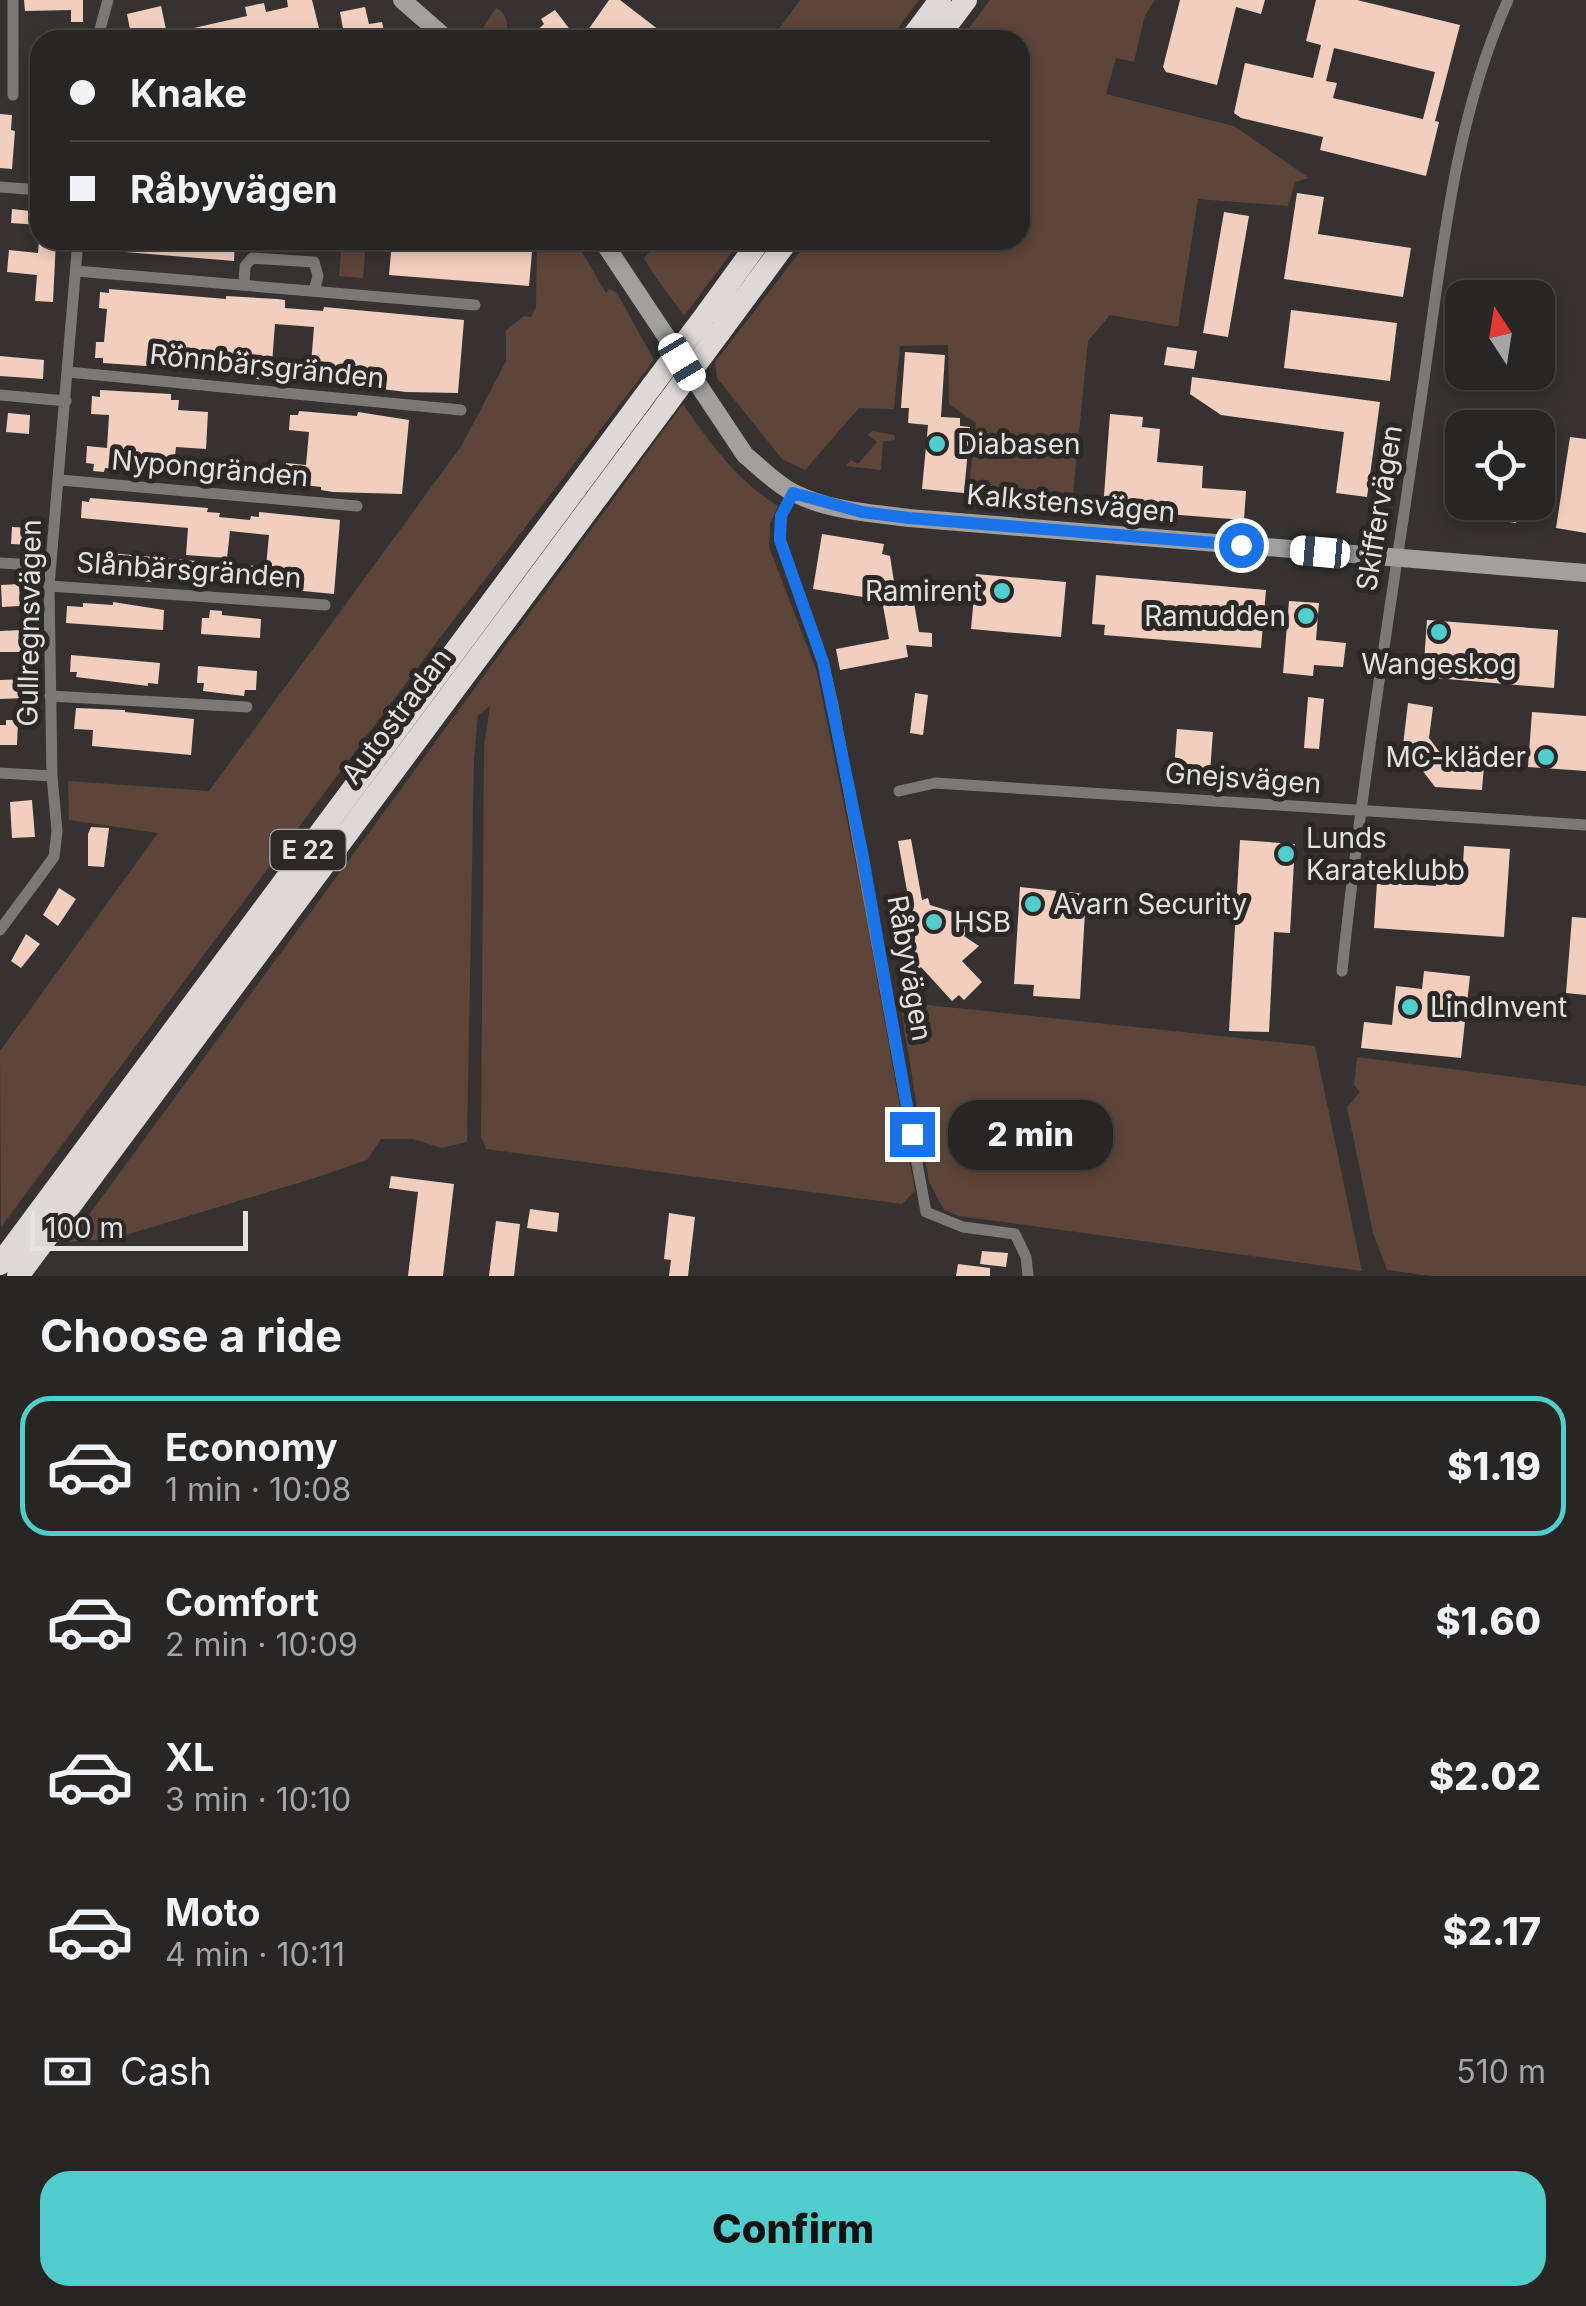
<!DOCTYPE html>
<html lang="en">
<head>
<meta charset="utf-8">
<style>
	:root { --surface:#282625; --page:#343232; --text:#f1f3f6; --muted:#a5a5a7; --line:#444342; --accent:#52cdcd }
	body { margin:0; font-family:Inter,sans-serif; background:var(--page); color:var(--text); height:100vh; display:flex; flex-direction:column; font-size:38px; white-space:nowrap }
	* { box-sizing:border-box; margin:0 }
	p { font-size:32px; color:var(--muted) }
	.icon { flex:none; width:55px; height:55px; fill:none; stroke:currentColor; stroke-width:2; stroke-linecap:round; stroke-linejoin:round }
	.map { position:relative; height:1276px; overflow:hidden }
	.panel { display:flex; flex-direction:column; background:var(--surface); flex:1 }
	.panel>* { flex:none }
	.guide { position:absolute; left:30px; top:30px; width:1000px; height:220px; border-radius:30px; box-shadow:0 5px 15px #0003,0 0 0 2px var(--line); display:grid; align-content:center; height:220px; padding:0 40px; background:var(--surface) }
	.needle { width:65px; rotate:348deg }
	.tools { position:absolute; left:1445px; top:280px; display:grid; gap:20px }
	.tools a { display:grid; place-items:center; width:110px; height:110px; border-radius:20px; background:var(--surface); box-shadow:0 5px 15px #0003,0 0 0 2px var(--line); font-size:50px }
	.scale { position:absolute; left:30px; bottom:25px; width:218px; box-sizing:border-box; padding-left:10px; border:5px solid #e4e2e1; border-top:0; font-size:28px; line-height:35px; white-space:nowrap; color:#e4e2e1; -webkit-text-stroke:8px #2b2827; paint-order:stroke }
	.end { position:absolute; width:45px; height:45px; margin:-22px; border:12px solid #1a73e8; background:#fff; box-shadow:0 0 0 5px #fff }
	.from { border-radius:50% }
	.bubble { position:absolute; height:70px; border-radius:30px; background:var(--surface); box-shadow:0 5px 15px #0003,0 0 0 2px var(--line); font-size:32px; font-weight:800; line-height:70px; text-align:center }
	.car { position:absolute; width:30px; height:60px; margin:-30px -15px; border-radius:12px; box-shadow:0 0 8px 2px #0007; background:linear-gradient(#fff 24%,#345 0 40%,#fff 0 76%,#345 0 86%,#fff 0) }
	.guide b { display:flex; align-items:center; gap:35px; height:95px; font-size:38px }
	.guide b+b { border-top:2px solid var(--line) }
	.guide i { width:25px; height:25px; background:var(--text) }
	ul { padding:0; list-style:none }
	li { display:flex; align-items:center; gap:30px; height:140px; margin:0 20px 15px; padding:0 20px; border:5px solid transparent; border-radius:30px }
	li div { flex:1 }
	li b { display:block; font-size:38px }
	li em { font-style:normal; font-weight:800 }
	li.on { border-color:var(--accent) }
	li>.icon { width:90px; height:90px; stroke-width:1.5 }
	h2 { padding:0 40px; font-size:45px; line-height:120px }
	.pay { display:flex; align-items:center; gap:25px; height:110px; padding:0 40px; font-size:38px }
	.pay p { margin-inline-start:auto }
	.cta { display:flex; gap:20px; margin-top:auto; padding:20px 40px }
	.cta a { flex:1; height:115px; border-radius:30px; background:var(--accent); color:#111; font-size:40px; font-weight:800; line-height:115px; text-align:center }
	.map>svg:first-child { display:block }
	.green { fill:#5e4539 }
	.building { fill:#f2cebe; fill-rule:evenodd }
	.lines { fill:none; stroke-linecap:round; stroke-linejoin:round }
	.street { stroke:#7a7978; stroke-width:11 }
	.secondary { stroke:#a2a09f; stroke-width:18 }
	.highway { stroke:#ddd9d7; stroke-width:22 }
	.highway-bridge { stroke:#ddd9d7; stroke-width:22 }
	.route { stroke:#1a73e8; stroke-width:12 }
	.poi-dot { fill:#52cdcd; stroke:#2b2827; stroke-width:4 }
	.labels { text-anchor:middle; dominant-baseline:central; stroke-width:10; stroke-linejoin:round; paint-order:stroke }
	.shield { fill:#2b2827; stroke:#acaaa9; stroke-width:2.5 }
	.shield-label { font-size:25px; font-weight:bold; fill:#e4e2e1 }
	.street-label { font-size:28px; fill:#e4e2e1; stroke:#2b2827 }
	.poi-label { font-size:28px; fill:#e4e2e1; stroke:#2b2827; text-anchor:start }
</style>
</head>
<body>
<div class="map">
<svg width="1586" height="1276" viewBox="0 0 1586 1276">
	<rect width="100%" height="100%" fill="#353231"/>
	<!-- green -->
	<path class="green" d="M800 0H919L889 40H771Z
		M990 0H1155L1145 15 1134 62 1116 58 1106 94 1234 126 1309 178 1295 182 1288 206 1198 199 1178 327 1110 315 1088 341 1071 515 967 504 976 423 949 404 948 345 900 346 894 409 859 408 805 470 782 459 717 378 715 362 809 240H1020V40H960Z
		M496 8C508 13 509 29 505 40H475Z
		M342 240H366L363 278 339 276Z
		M537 240H575L606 293 609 289 617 293 654 360 439 639 1 1227 0 1051 158 833 69 820 68 781 209 791 462 445 506 361V330L524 316 531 317 536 307Z
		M661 240H741L684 316C671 296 655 279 644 258Z
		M683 404C710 443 737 481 778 506L770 524 769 547 817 672 862 895 915 1191 902 1204 486 1149 481 1136 484 747 490 706 478 715 474 759 467 1142 442 1148 413 1139H381L367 1160 318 1177 116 1238 69 1242Z
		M872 431 894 435 895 440 883 441 881 470 846 466 851 460 858 464 877 442 868 435Z
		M900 1002 1315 1046 1362 1271 959 1216 944 1210 929 1182Z
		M1357 1057 1586 1086V1276H1431L1387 1270 1373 1233 1347 1107 1360 1092 1354 1085Z"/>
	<!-- building -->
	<path class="building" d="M24 0H83V22H71V10L25 11Z
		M287 0H312L322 40H132L127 14 161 6 167 34 247 16 245 7 264 3 266 12 288 7Z
		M609 0H620L672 40H581Z
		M1180 0H1265L1261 14 1236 7 1217 85 1166 72 1163 67Z
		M1316 0H1357L1460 25 1435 121 1439 122 1426 176 1320 150 1323 137 1241 118 1234 113 1245 63 1313 78 1321 45 1306 41ZM1334 48 1435 72 1423 119 1333 98 1337 83 1326 81Z
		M365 7 369 24 382 22 386 40H345L340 12Z
		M555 10 578 40H526L544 24 541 19Z
		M0 114 12 115 11 130 15 131 12 169 0 168Z
		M1297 193 1324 197 1318 234 1411 248 1403 297 1284 279Z
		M12 209 40 212V225L11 223Z
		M1224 212 1249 216 1228 337 1203 333Z
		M39 240H56L53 302 35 301 37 275 7 272 9 250 38 253Z
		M126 240H235L234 261 125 252Z
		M392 241 532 252 529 286 389 275Z
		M109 289 226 299V296L277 299 285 300V308L323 311 324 307 464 320 458 393 406 392 317 381V378L310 377 314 327 275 324 271 377 264 376V380L189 369 103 363V358H95L96 342H104L107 309 99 308 100 292 109 293Z
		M1291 310 1397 323 1390 381 1284 368Z
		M1167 347 1197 351 1194 369 1164 365Z
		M905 352 945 355 941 417 960 418V426L970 427 964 493 922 489 928 425 908 423 909 408H901Z
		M0 356 44 360 43 379 0 376Z
		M1192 377 1380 402 1367 497 1336 493 1344 432 1221 415 1190 394Z
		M100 390 171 394V400H179L178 410 208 412 206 449 176 447 173 474 163 473V476L105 468 104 472 93 471 94 464 86 463 87 446 107 448 109 415 91 414 92 396 100 397Z
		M299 411 357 416 358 412 409 420 402 494 333 492 321 490V487L284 483 286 463 306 465 309 432 289 430 290 415H298Z
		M8 413 30 415 29 434 6 432Z
		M1110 414 1143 417 1142 427 1160 429 1157 462 1203 466 1202 488 1246 491 1244 520 1103 509Z
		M1570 437 1586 439V533L1556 528Z
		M90 498 208 508 207 512 220 513 219 517 250 520 251 516 259 517V512L340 520 334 594 252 586V582L245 581 246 565 266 567 269 535 230 531 227 558 186 555 188 528 81 518 82 501 89 502Z
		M1462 502H1519L1516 523 1460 515Z
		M12 527 33 528 32 545 11 544Z
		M822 534 884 544 882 554 890 556 895 588 911 585 919 632 932 633V647L906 645 908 657 840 670 836 649 889 639 882 600 813 589Z
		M78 550 196 561 194 581 155 578 154 582 127 580 128 576 82 575V572L76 571Z
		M976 574 1066 582 1061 637 971 629Z
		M1096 575 1266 590 1261 648 1104 635 1105 625 1092 624Z
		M19 584 20 606 2 607 1 585Z
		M1289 601 1319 603 1316 640 1346 643 1343 667 1314 665 1313 676 1283 673Z
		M113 602 164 610 163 630 66 623 67 606 83 607V603L113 605Z
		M210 610 222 611V615L261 619 260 638 201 634 202 618H209Z
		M1427 620 1558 630 1554 688 1423 677Z
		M23 630 24 652H0V631Z
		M71 655 160 663 158 684 148 683V686L76 677 77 672H70Z
		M198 666 257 671 256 690H245L244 696 203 691 204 683H197Z
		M26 679V698L0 699V680Z
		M915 693 928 695 923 735 910 733Z
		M1308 697 1324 699 1319 749 1304 748Z
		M1408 703 1433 707 1429 738 1447 762 1484 765 1482 790 1435 787 1403 745Z
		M76 708 125 710V712L194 719 191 755 92 746 93 730 74 729Z
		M1532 712 1586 716V771L1528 767Z
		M6 720H18L17 745H0V725H6Z
		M1177 729 1213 732 1210 772 1174 769Z
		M32 800 35 837 12 838 10 802Z
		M91 827 109 828 104 867 88 866V834Z
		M911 839 922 900 928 898 930 905 975 919 964 936 979 946 962 961 982 982 964 1000 959 995 952 1001 921 967 919 969 906 956 908 954 902 947 897 911 904 910 903 903 909 902 898 841Z
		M1240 840 1295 844 1290 933 1274 932 1269 1032 1229 1031Z
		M1464 846 1510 849 1504 937 1374 928 1377 882 1436 886V881L1462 883Z
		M1020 887 1086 894 1080 999 1033 996 1034 985 1014 984Z
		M59 888 76 899 58 926 43 915Z
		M1572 917 1586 918V995L1566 993Z
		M26 934 40 944 21 968 11 961Z
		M1424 971 1470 976 1461 1058 1361 1048 1364 1022 1392 1025 1396 986 1422 989Z
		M391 1176 454 1184 443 1276H408L418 1192 389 1188Z
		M530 1209 559 1213 557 1232 527 1228Z
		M669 1213 695 1217 688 1276H669L671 1260 664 1259Z
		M496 1221 520 1224 514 1276H489Z
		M982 1251 1008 1253 1006 1267 980 1264Z
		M958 1264 990 1268V1276H956Z"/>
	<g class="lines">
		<!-- street -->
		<path class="street" d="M97 40 108 0
			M13 95V0
			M0 187 40 190
			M76 271 475 305
			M244 285 245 266 252 258 314 262 318 276 314 291
			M68 372 461 410
			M0 395 66 401
			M60 480 357 506
			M793 493 781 516 780 540 823 662 833 705 926 1212 963 1227 1015 1234 1026 1257 1028 1276
			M0 563 51 566
			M49 586 325 605
			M50 696 247 707
			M0 773 52 776
			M899 791 935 783 1586 825
			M0 930 54 857 57 831 52 776 49 586 78 240
			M1342 971C1362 780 1393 590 1421 399 1441 266 1452 124 1508 0"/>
		<!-- secondary -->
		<path class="secondary" d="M402 0 448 40
			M602 240 745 455C761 468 776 484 794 493 829 511 872 513 909 518L1586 573"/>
		<!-- highway -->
		<path class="highway" d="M910 40 940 0
			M936 40 966 0
			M707 313 760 240
			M720 332 788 240
			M0 1264 652 386
			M18 1276 666 405"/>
		<!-- highway-bridge -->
		<path class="highway-bridge" d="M652 386 707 313
			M666 405 720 332"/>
	</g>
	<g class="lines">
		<!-- route -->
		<path class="route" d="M912 1134 862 852 823 662 780 540 781 516 793 493 862 512 909 518 1241 545"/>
	</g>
	<!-- markers -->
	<g class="poi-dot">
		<circle cx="937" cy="444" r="10"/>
		<circle cx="1002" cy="591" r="10"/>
		<circle cx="1306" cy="616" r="10"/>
		<circle cx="1439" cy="632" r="10"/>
		<circle cx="1546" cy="757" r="10"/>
		<circle cx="1286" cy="854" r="10"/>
		<circle cx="1033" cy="904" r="10"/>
		<circle cx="934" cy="922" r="10"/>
		<circle cx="1410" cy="1007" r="10"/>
	</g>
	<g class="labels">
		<!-- shield labels -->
		<rect class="shield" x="270.5" y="830" width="75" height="40" rx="8"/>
		<g class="shield-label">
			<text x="308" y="850">E 22</text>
		</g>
		<!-- street labels -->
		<g class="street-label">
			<text transform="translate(267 366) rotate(6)">Rönnbärsgränden</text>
			<text transform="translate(210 468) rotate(5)">Nypongränden</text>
			<text transform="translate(1071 503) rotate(5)">Kalkstensvägen</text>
			<text transform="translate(1379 508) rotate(-81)">Skiffervägen</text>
			<text transform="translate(189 570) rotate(4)">Slånbärsgränden</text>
			<text transform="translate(29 623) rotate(-89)">Gullregnsvägen</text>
			<text transform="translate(396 716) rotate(-53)">Autostradan</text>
			<text transform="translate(1243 778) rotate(4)">Gnejsvägen</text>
			<text transform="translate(910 968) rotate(80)">Råbyvägen</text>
		</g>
		<!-- poi labels -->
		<g class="poi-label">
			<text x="957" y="444">Diabasen</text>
			<text x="982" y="591" text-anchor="end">Ramirent</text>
			<text x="1286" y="616" text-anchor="end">Ramudden</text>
			<text x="1439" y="664" text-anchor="middle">Wangeskog</text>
			<text x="1526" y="757" text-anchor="end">MC-kläder</text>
			<text x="1306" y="838">Lunds<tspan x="1306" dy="32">Karateklubb</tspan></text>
			<text x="1053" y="904">Avarn Security</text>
			<text x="954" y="922">HSB</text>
			<text x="1430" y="1007">LindInvent</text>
		</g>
	</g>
</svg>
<div class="tools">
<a><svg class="needle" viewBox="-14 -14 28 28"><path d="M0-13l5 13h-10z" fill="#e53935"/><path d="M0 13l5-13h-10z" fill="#a5a5a7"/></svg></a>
<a><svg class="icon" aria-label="locate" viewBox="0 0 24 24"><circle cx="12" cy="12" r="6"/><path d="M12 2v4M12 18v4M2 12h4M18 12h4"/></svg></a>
</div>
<div class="scale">100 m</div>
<i class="end from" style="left:1241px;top:545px"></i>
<i class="end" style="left:912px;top:1134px"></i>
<div class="bubble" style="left:948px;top:1100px;width:165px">2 min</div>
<i class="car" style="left:682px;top:362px;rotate:149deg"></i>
<i class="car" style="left:1320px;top:552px;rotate:275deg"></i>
<div class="guide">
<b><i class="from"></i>Knake</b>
<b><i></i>Råbyvägen</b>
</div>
</div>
<section class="panel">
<h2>Choose a ride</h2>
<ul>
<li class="on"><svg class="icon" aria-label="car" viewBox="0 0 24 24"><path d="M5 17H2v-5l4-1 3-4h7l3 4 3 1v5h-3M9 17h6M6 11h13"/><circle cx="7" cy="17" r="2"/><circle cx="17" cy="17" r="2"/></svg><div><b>Economy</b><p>1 min · 10:08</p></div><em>$1.19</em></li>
<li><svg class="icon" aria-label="car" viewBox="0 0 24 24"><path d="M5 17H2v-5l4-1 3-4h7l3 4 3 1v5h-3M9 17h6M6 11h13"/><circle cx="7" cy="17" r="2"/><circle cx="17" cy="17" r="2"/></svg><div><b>Comfort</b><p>2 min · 10:09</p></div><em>$1.60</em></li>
<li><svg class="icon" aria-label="car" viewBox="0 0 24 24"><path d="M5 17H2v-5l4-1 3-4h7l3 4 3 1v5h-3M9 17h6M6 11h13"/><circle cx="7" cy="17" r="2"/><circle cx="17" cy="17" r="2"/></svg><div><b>XL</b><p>3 min · 10:10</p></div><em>$2.02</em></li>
<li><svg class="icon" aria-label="car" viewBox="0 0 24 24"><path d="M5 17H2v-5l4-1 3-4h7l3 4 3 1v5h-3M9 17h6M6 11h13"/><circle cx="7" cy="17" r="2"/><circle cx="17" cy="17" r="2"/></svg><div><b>Moto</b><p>4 min · 10:11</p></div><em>$2.17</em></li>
</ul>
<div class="pay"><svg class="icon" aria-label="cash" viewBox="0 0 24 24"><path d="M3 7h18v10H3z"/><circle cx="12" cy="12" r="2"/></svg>Cash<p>510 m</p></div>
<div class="cta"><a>Confirm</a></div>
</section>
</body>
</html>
